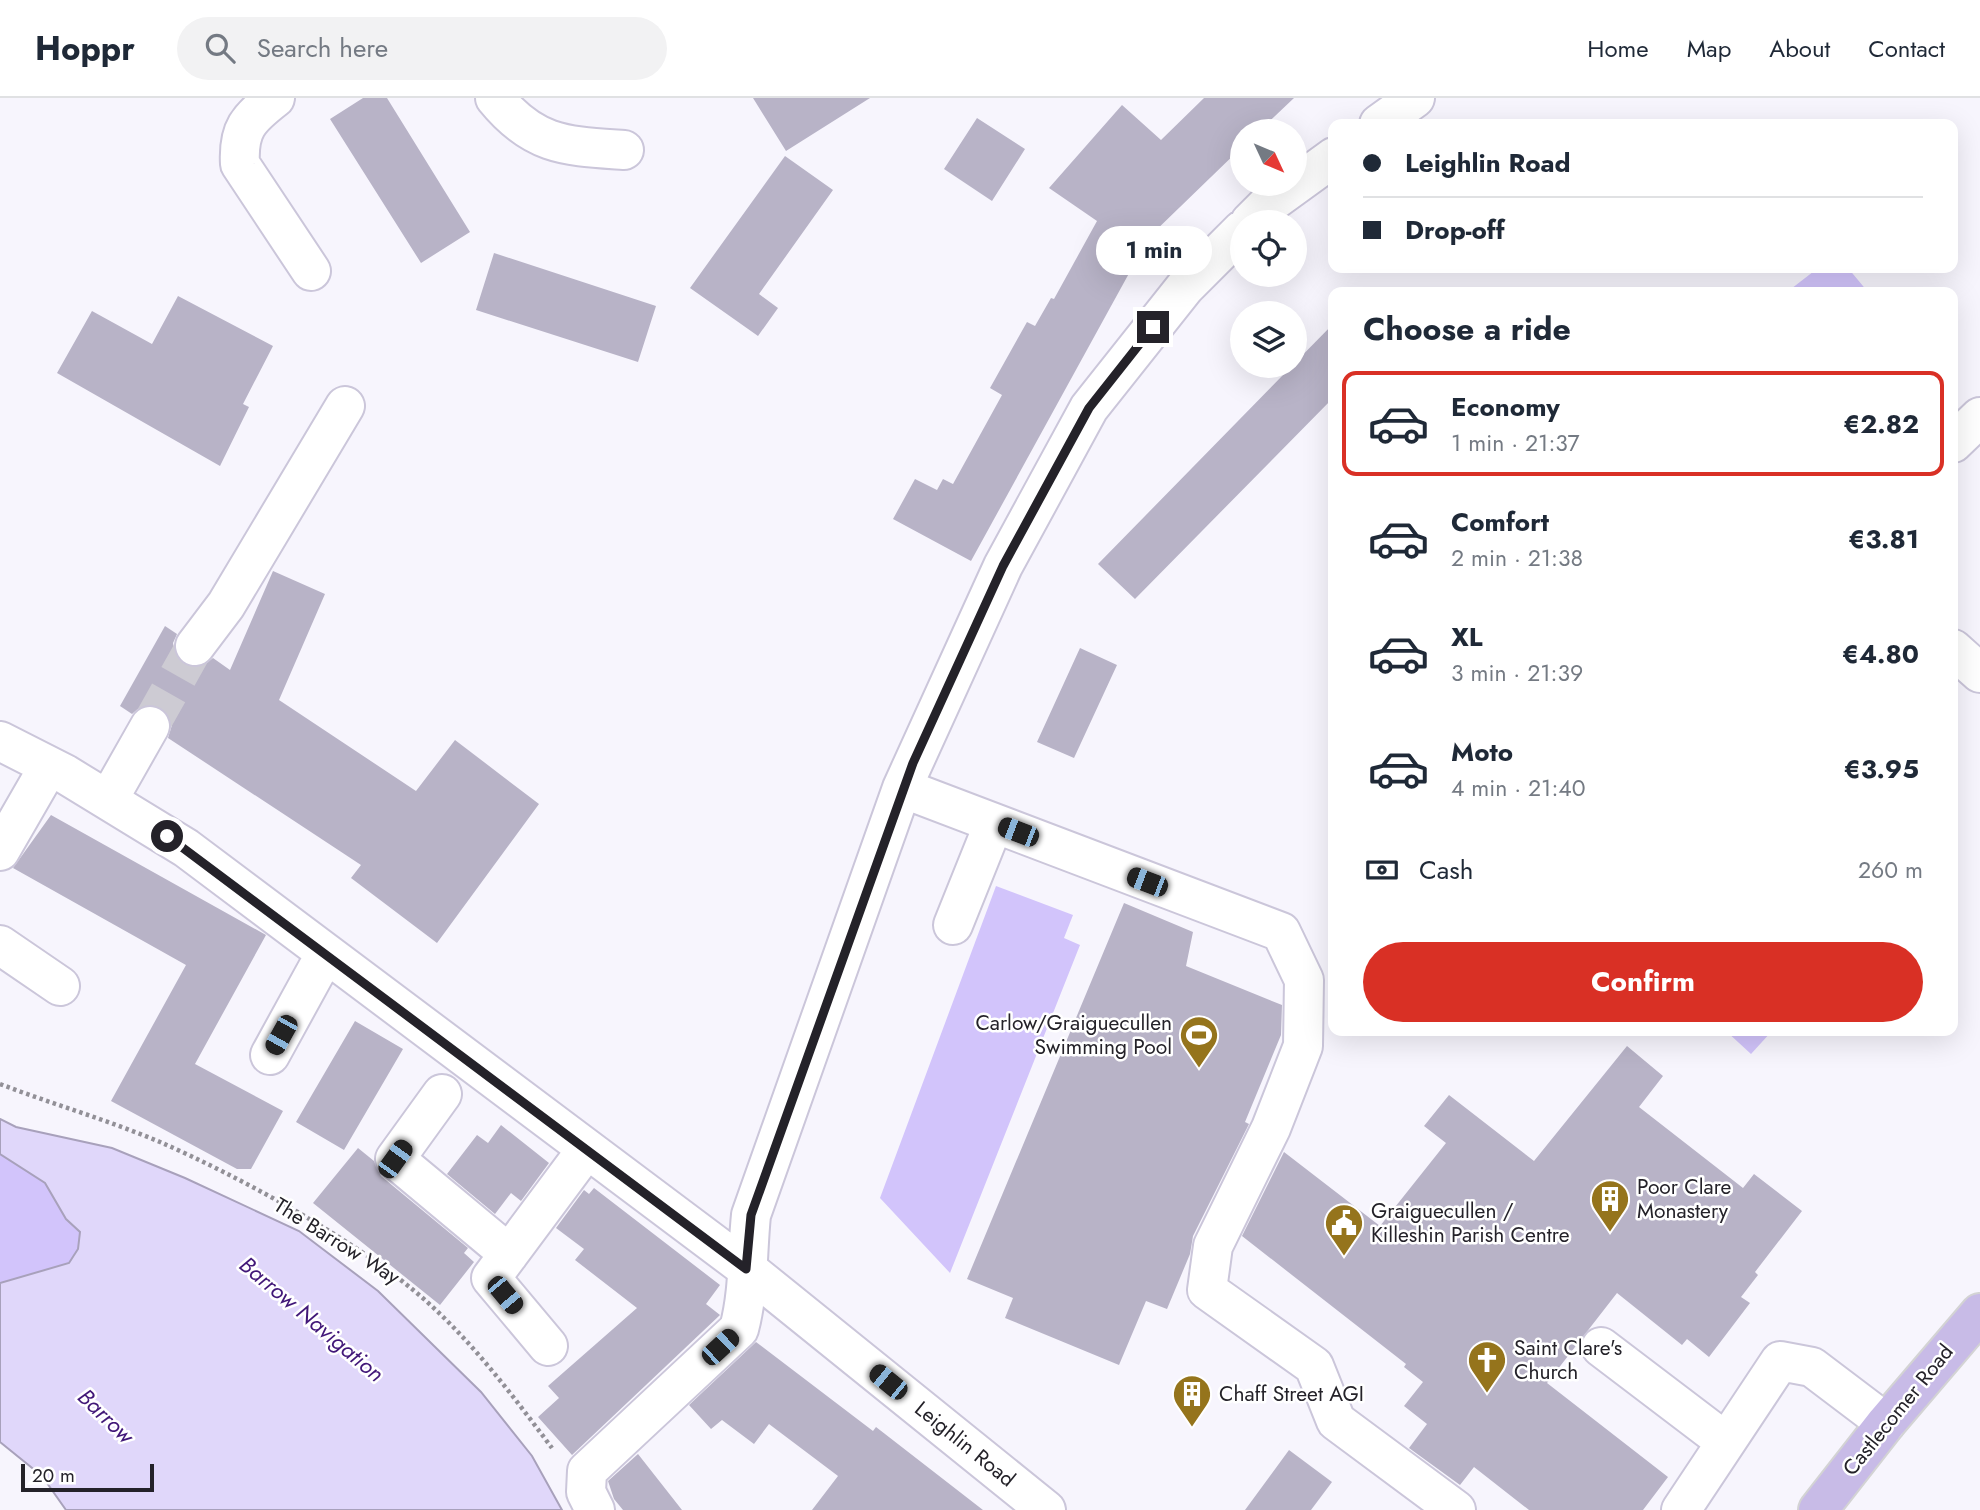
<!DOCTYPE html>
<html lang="en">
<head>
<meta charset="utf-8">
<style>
	:root { --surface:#fff; --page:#f2f2f3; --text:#1f2937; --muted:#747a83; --line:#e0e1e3; --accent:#d93025 }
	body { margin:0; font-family:Jost,sans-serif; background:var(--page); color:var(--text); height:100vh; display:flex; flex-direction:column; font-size:26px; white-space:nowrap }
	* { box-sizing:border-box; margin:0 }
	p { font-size:23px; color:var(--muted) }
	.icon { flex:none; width:38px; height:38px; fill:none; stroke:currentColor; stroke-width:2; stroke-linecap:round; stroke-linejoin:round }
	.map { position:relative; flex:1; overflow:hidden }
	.details { position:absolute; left:1328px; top:189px; width:630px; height:749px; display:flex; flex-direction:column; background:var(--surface); border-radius:14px; box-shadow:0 7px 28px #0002 }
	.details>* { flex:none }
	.banner { position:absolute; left:1328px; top:21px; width:630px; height:154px; border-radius:14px; box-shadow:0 7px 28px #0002; display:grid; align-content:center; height:154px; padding:0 35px; background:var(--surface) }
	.needle { width:46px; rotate:134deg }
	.fabs { position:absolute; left:1230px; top:21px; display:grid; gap:14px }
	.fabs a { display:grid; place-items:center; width:77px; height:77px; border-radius:50%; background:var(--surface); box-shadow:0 7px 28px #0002; font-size:35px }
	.scale { position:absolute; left:21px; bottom:18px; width:133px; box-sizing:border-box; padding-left:7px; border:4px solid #242229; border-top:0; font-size:19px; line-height:24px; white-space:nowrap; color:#242229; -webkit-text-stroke:5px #fff; paint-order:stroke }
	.end { position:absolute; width:32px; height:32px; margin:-16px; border:9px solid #242229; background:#fff; box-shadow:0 0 0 4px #fff }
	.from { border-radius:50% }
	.bubble { position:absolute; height:49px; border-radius:24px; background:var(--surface); box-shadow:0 7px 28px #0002; font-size:23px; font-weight:700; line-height:49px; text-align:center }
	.car { position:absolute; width:21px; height:42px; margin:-21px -10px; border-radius:9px; box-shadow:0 0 5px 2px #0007; background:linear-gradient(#222 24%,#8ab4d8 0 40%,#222 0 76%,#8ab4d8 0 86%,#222 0) }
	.banner b { display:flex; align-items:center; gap:24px; height:66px; font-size:26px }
	.banner b+b { border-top:2px solid var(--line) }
	.banner i { width:18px; height:18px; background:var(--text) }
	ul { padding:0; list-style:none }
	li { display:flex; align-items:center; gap:21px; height:105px; margin:0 14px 10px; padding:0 21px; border:4px solid transparent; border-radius:14px }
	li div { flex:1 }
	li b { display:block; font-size:26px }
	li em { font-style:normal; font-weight:700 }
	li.on { border-color:var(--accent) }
	li>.icon { width:63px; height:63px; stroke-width:1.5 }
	h2 { padding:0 35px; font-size:32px; line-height:84px }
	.pay { display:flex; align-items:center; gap:18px; height:77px; padding:0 35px; font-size:26px }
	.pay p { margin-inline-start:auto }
	.cta { display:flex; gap:14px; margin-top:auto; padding:14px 35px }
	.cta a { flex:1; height:80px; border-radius:42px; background:var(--accent); color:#fff; font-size:28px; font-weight:700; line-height:80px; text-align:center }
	header { display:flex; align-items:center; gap:42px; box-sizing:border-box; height:98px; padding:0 35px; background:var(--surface); border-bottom:2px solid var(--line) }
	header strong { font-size:33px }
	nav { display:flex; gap:38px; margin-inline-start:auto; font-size:24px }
	.search { width:490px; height:63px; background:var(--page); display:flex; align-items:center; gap:18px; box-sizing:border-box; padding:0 24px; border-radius:38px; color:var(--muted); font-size:26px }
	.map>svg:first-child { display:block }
	.green { fill:#d2c4fb }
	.water { fill:#e0d7fa; stroke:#a8a1bb; stroke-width:2 }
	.building { fill:#b8b3c7 }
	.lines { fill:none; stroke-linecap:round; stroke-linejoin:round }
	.minor-tunnel { stroke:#cdcbd3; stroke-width:38; stroke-dasharray:38 19; stroke-linecap:butt }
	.minor-casing { stroke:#cbc6da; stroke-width:42 }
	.major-casing { stroke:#d3d3d4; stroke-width:42 }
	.path { stroke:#929097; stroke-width:4.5; stroke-dasharray:3.5 3.5; stroke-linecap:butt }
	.minor { stroke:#fff; stroke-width:38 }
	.major { stroke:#c8bbe7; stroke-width:38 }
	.route { stroke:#242229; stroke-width:9 }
	.labels { text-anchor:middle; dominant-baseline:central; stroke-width:5; stroke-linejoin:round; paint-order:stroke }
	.poi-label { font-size:21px; fill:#242229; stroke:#fff; text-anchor:start }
	.street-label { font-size:21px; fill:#242229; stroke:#fff }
	.water-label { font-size:23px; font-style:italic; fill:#411778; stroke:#fff }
</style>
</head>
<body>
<header>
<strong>Hoppr</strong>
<div class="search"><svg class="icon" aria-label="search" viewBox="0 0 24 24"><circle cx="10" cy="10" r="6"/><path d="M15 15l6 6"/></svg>Search here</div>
<nav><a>Home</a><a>Map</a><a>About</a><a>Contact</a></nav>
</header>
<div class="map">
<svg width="1980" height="1412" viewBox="0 0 1980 1412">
	<rect width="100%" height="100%" fill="#f7f5fd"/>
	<!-- green -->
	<path class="green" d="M1818 170H1848L1868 194H1787Z
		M996 788 1073 817 1064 840 1080 847 950 1175 880 1100Z
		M1726 933H1772L1751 956Z
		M0 1056 45 1085 66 1121 80 1134 78 1151 69 1165 0 1185Z"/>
	<!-- water -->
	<path class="water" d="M0 1021 16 1029 112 1050 185 1080 299 1133 378 1193 481 1294 532 1358 562 1412H66L42 1378 0 1344V1185L69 1165 78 1151 80 1134 66 1121 45 1085 0 1056Z"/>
	<!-- building -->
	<path class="building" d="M363 0H387L470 134 421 165 330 21Z
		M753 0H870L786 53Z
		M1204 0H1294L1259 33H1242V49L1149 139 971 463 893 421 915 381 937 392 943 381 953 386 1002 297 990 290 1027 224 1035 228 1051 200 1054 201 1097 123 1049 90 1122 7 1161 42Z
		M977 20 1025 51 992 103 944 71Z
		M785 58 833 92 759 196 778 210 758 238 690 190Z
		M494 155 656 208 638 264 476 212Z
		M178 198 273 248 243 306 249 309 220 368 57 275 92 213 152 246Z
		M1334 225V299L1135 501 1098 466Z
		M273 473 325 496 279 602 416 693 455 642 539 706 437 845 351 780 361 767 168 640 172 627 169 618 161 609 149 606 140 609 132 616 120 608 165 528 177 536 173 545 175 556 182 566 192 570 203 568 213 560 230 572Z
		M1080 550 1117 567 1074 660 1037 644Z
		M51 717 266 837 195 966 283 1013 251 1071H237L111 1003 186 867 13 770Z
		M1124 805 1193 834 1186 868 1282 907 1281 937 1245 1024 1249 1026 1193 1138 1190 1156 1167 1211 1146 1203 1119 1267 1005 1220 1013 1200 967 1181Z
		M355 923 403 951 344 1052 296 1024Z
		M1627 948 1663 978 1639 1009 1743 1090 1754 1076 1802 1113 1755 1174 1758 1177 1741 1199 1750 1205 1709 1259 1687 1241 1682 1247 1617 1195 1547 1285 1668 1379 1643 1412H1529L1474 1369 1460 1387 1409 1350 1427 1326 1404 1308 1423 1284 1404 1269 1406 1266 1242 1138 1284 1054 1380 1128 1446 1045 1424 1028 1449 997 1534 1063Z
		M501 1027 549 1065 521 1103 511 1095 495 1116 447 1076 477 1037 488 1045Z
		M358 1050 374 1063 381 1078 468 1150 464 1155 474 1164 440 1207 313 1105Z
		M594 1090 720 1187 706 1206 720 1217 572 1357 538 1319 559 1300 548 1288 637 1210 575 1162 584 1151 556 1130 584 1092 589 1096Z
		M756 1244 873 1333 876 1329 983 1412H812L838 1378 769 1326 754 1346 722 1322 711 1331 689 1307Z
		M1289 1352 1332 1384 1311 1412H1245Z
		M638 1356 682 1412H623L614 1401 608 1383Z"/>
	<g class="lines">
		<!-- minor-tunnel -->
		<path class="minor-tunnel" d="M150 628 195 548"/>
		<!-- minor casing -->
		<g class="minor-casing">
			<path id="minor" d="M275 0C248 21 238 31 240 66L311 173
				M495 0C534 48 566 48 624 52
				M1379 26 1415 0
				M1250 124 1265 109 1334 59
				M1953 345 1980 319
				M195 548 226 507 345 308
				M1953 551 1980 575
				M0 643 65 676 186 750 746 1170 1046 1412
				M902 690 1281 834 1304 882 1303 948 1271 1030 1213 1148 1207 1192 1314 1268 1336 1323 1456 1412
				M108 702 150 628
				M0 753 49 668
				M953 827 994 725
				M0 847 60 888
				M270 957 326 855
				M442 996 395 1061 509 1156
				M548 1248 491 1180 587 1051
				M1601 1249 1726 1344
				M595 1412 586 1394 587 1373 739 1231C749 1194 747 1156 751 1117L902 690 1003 468 1089 310 1185 189 1242 132
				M1681 1412 1780 1263 1812 1269 1886 1325"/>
		</g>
		<!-- major casing -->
		<g class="major-casing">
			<path id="major" d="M1818 1412 1886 1325 1980 1215"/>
		</g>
		<!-- path -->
		<path class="path" d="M0 986C52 1006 108 1022 160 1044 238 1078 346 1137 412 1191 466 1235 510 1294 552 1350"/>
		<!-- minor -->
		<use href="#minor" class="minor"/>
		<!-- major -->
		<use href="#major" class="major"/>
	</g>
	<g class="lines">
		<!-- route -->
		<path class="route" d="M167 738 746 1171 751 1117 913 665 1003 468 1089 310 1153 229"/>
	</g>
	<!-- icons -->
	<defs>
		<g id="stadium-pin" transform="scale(2.0125)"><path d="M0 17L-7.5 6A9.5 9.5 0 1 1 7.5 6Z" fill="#95741c" stroke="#fff"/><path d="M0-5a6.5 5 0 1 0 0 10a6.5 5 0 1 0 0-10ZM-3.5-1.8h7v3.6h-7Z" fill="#fff"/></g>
		<g id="building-pin" transform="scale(2.0125)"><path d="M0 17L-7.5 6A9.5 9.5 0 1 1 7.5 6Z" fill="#95741c" stroke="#fff"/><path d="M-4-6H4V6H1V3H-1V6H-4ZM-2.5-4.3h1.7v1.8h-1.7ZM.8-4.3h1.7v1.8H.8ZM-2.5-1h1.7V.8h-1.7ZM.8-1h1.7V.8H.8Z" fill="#fff"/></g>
		<g id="civic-pin" transform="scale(2.0125)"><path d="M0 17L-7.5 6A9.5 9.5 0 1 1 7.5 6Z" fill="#95741c" stroke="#fff"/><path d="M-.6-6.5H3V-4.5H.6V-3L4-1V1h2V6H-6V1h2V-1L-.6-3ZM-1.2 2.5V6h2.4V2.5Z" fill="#fff"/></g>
		<g id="church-pin" transform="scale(2.0125)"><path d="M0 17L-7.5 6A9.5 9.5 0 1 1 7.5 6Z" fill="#95741c" stroke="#fff"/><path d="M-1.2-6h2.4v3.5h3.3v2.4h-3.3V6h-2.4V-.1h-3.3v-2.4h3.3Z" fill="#fff"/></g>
	</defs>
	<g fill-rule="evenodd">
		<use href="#stadium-pin" x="1199" y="937"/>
		<use href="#building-pin" x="1610" y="1101"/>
		<use href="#civic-pin" x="1344" y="1125"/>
		<use href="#church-pin" x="1487" y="1262"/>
		<use href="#building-pin" x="1192" y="1296"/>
	</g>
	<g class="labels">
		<!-- poi labels -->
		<g class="poi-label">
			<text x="1172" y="925" text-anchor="end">Carlow/Graiguecullen<tspan x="1172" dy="24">Swimming Pool</tspan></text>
			<text x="1637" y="1089">Poor Clare<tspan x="1637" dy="24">Monastery</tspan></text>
			<text x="1371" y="1113">Graiguecullen /<tspan x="1371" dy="24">Killeshin Parish Centre</tspan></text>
			<text x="1514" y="1250">Saint Clare's<tspan x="1514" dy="24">Church</tspan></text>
			<text x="1219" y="1296">Chaff Street AGI</text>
		</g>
		<!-- street labels -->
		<g class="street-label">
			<text transform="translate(337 1143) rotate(32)">The Barrow Way</text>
			<text transform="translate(1898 1312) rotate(-51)">Castlecomer Road</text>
			<text transform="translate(965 1346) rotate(39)">Leighlin Road</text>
		</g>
		<!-- water labels -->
		<g class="water-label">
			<text transform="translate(312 1221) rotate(40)">Barrow Navigation</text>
			<text transform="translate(106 1318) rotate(44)">Barrow</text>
		</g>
	</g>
</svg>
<div class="fabs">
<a><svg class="needle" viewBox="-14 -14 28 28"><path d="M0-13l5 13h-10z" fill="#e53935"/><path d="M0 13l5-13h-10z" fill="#747a83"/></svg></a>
<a><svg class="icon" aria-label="locate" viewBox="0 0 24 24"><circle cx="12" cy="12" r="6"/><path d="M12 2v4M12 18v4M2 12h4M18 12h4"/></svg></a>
<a><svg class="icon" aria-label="layers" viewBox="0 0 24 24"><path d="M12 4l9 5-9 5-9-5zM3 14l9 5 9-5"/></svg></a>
</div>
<div class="scale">20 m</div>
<i class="end from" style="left:167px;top:738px"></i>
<i class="end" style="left:1153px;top:229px"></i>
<div class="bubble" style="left:1096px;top:128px;width:116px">1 min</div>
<i class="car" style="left:1018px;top:734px;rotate:291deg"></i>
<i class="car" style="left:1147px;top:784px;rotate:291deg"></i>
<i class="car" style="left:281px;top:937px;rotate:209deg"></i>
<i class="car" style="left:395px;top:1061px;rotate:36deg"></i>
<i class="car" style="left:505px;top:1197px;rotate:140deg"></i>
<i class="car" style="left:720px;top:1249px;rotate:47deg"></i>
<i class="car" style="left:888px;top:1284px;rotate:309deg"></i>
<div class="banner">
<b><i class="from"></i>Leighlin Road</b>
<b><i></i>Drop-off</b>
</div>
<section class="details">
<h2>Choose a ride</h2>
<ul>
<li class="on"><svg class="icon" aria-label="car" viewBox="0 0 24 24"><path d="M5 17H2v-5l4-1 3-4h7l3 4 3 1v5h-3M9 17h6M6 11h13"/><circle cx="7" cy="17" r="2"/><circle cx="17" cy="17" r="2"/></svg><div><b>Economy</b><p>1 min · 21:37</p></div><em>€2.82</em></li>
<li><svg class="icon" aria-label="car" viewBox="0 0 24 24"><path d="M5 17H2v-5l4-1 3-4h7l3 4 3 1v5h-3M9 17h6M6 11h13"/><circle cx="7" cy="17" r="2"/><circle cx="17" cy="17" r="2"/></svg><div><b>Comfort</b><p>2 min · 21:38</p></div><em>€3.81</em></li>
<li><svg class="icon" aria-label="car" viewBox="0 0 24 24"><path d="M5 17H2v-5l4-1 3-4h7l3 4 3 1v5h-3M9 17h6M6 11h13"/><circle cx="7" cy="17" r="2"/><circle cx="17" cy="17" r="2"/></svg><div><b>XL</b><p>3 min · 21:39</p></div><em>€4.80</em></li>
<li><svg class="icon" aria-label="car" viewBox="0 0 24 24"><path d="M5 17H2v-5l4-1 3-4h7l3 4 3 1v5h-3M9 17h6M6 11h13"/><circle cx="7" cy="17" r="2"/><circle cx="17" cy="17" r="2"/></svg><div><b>Moto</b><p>4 min · 21:40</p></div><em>€3.95</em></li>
</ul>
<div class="pay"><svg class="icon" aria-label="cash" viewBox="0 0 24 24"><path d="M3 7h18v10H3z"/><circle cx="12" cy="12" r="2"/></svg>Cash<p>260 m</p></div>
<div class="cta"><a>Confirm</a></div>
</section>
</div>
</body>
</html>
